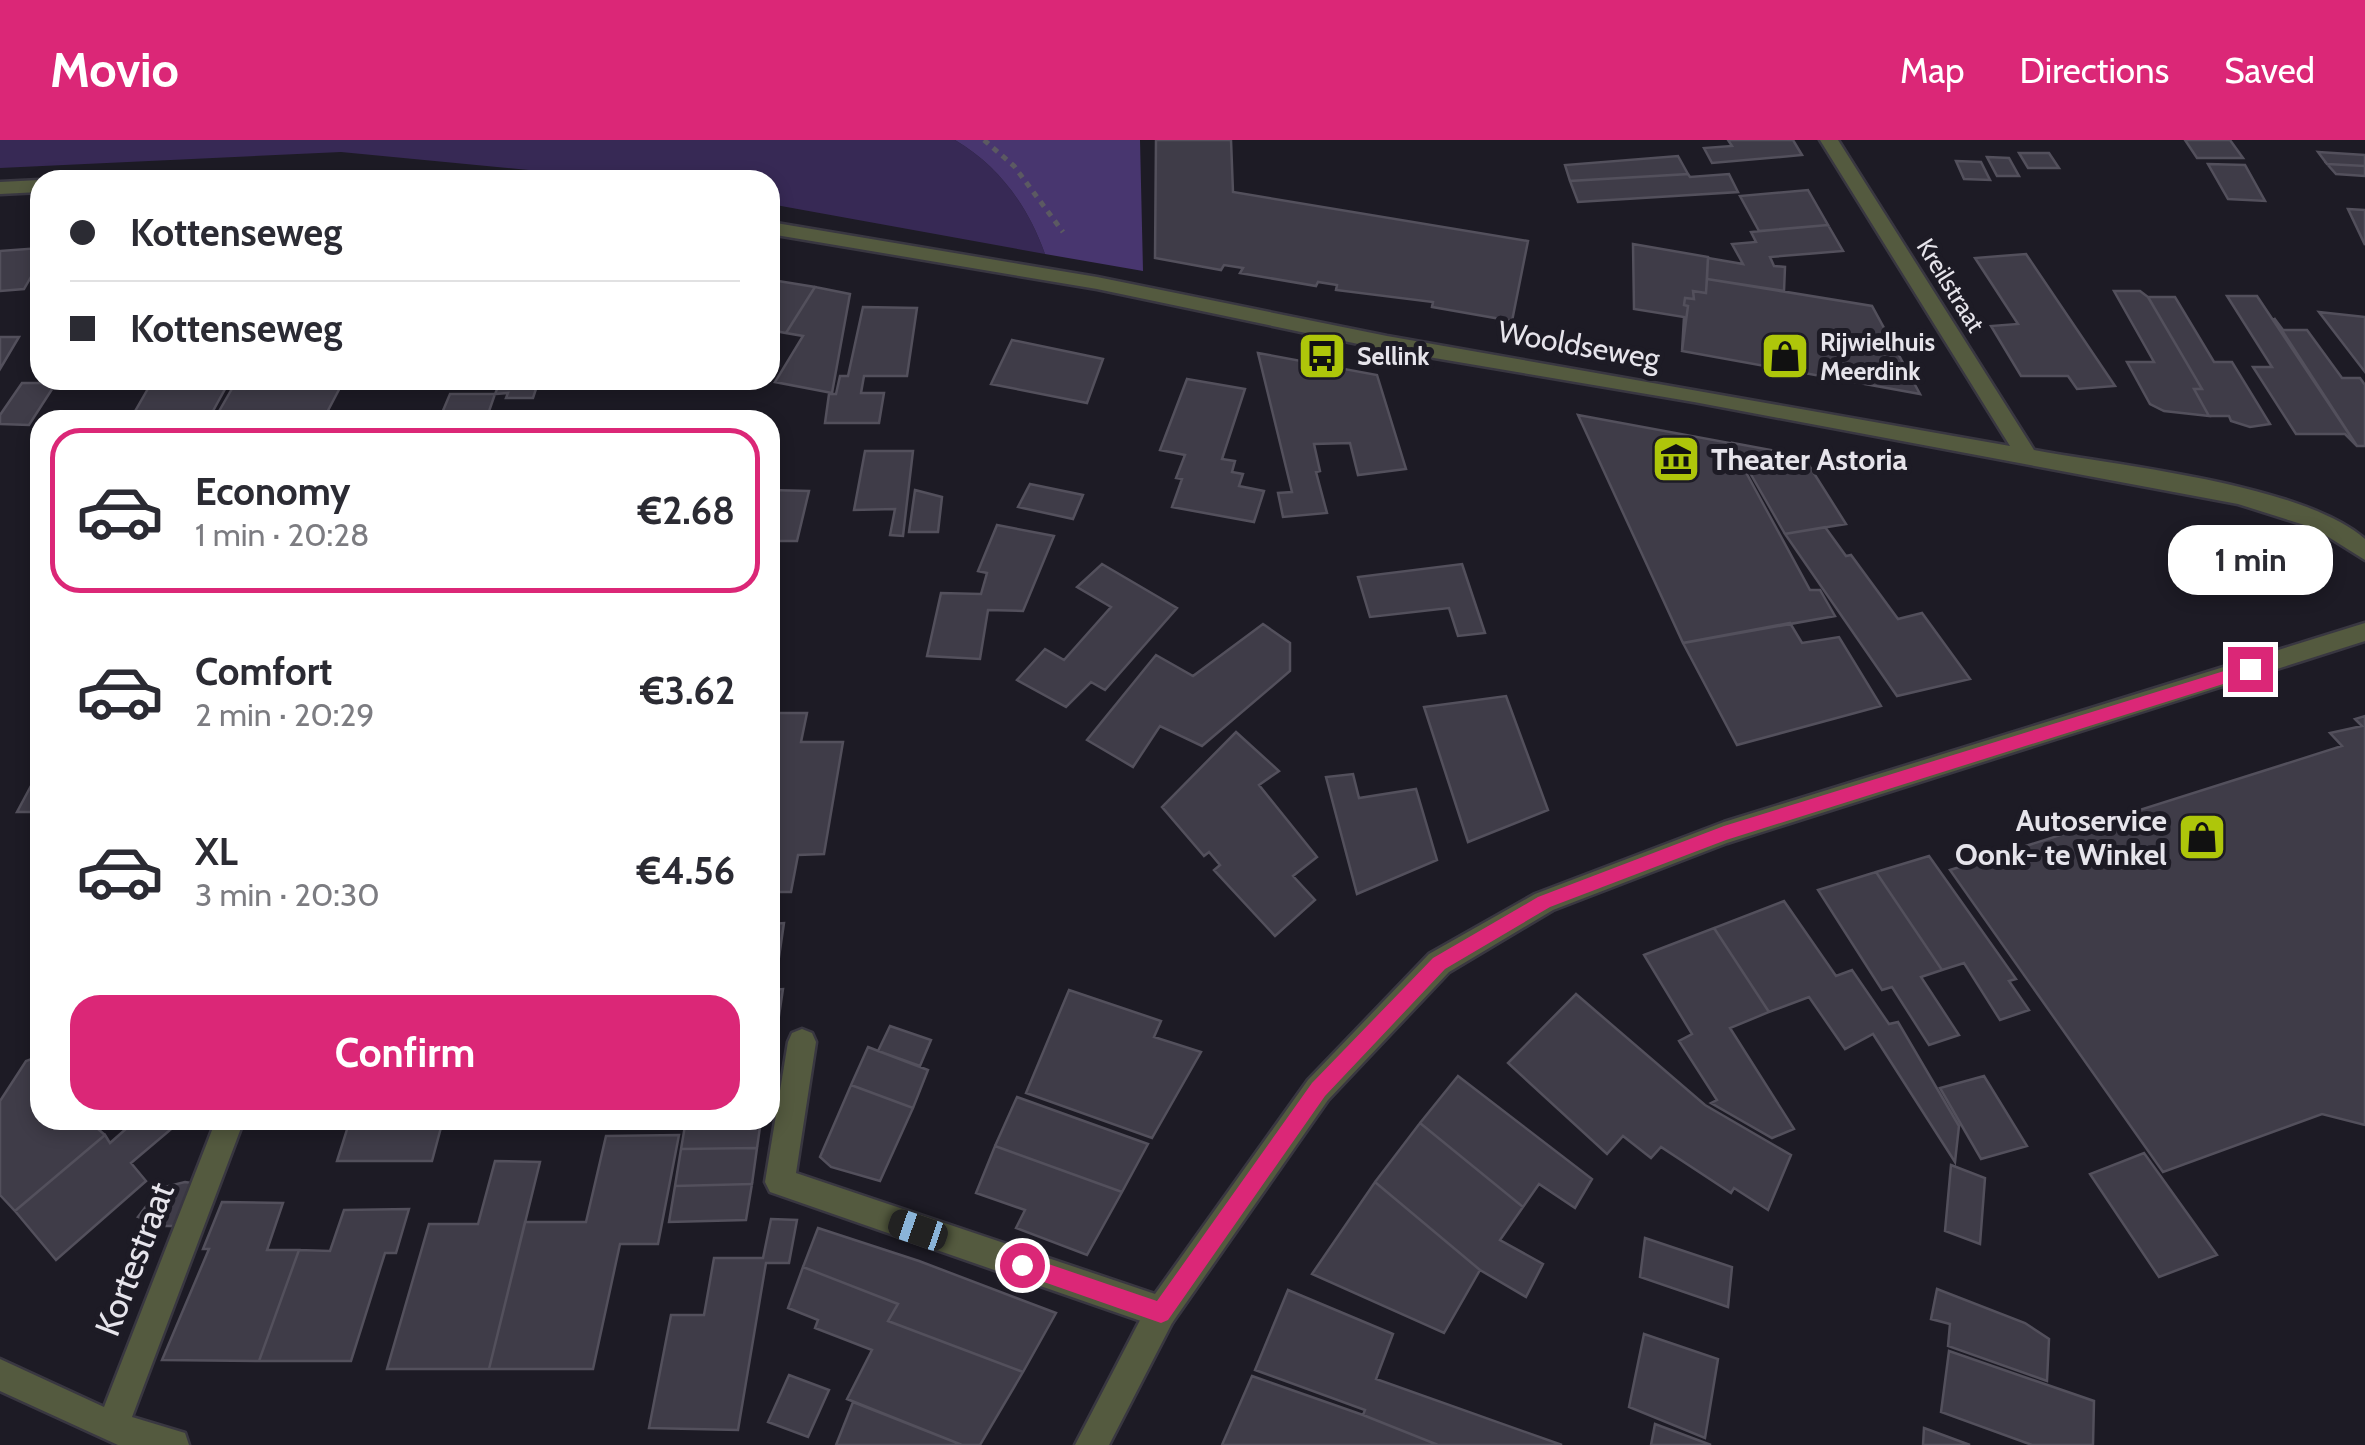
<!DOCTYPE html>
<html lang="en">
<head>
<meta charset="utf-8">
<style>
	:root { --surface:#fff; --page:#f2f2f3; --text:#2b2b33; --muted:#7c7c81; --line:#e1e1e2; --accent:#db2777 }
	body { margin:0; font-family:Cabin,sans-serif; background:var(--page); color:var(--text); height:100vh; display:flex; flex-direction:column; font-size:38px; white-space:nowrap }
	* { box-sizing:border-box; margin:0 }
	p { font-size:32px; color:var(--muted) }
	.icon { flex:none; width:55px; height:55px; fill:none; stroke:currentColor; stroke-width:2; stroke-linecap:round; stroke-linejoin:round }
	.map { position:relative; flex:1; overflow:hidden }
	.drawer { position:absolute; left:30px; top:270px; width:750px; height:720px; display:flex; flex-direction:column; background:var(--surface); border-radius:30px; box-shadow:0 5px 15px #0003 }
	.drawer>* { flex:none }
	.top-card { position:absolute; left:30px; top:30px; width:750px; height:220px; border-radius:30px; box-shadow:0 5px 15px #0003; display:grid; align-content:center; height:220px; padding:0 40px; background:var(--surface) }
	.end { position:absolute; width:45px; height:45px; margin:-22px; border:12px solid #db2777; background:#fff; box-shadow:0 0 0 5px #fff }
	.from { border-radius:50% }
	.bubble { position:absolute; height:70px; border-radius:30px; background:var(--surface); box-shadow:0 5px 15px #0003; font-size:32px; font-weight:700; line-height:70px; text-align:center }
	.car { position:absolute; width:30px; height:60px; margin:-30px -15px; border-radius:12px; box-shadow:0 0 8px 2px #0007; background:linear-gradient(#222 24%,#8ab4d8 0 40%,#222 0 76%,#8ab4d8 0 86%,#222 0) }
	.top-card b { display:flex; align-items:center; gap:35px; height:95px; font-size:38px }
	.top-card b+b { border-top:2px solid var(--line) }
	.top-card i { width:25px; height:25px; background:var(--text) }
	ul { padding:18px 0 0; list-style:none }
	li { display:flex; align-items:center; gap:30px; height:165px; margin:0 20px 15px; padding:0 20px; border:5px solid transparent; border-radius:30px }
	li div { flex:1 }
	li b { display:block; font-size:38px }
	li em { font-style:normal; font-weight:700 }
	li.on { border-color:var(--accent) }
	li>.icon { width:90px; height:90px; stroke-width:1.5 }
	.action { display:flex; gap:20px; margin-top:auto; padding:20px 40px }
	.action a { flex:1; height:115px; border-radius:30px; background:var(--accent); color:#fff; font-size:40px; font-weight:700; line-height:115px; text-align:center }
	header { display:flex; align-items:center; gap:60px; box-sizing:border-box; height:140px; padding:0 50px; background:var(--accent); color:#fff }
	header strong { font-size:48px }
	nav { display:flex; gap:55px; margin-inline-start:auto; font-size:35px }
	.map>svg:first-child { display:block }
	.green { fill:#372955 }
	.forest { fill:#48366f }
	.building { fill:#3f3c48; stroke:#53505c; stroke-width:2.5 }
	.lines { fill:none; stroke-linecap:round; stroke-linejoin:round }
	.minor-casing { stroke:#393741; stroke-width:5 }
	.tertiary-casing { stroke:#393741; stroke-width:5 }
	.path { stroke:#5b5962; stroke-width:5; stroke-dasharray:6 6; stroke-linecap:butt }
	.minor { fill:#545a3f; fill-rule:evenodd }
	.tertiary { fill:#545a3f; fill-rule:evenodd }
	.route { fill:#db2777 }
	.labels { text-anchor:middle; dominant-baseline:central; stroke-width:10; stroke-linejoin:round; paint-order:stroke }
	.far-street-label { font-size:25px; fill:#e6e4eb; stroke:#1d1b25 }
	.far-poi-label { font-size:25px; font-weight:bold; fill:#e6e4eb; stroke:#1d1b25; text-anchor:start }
	.street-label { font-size:30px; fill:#e6e4eb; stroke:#1d1b25 }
	.poi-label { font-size:30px; font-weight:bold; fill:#e6e4eb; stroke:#1d1b25; text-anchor:start }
	.near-street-label { font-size:35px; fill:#e6e4eb; stroke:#1d1b25 }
</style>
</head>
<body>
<header>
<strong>Movio</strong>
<nav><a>Map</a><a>Directions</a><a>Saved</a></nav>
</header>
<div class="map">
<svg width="2365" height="1305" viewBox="0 0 2365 1305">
	<rect width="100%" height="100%" fill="#1d1b25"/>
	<!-- green -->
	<path class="green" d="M0 0H955C999 26 1028 66 1045 114L770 64V40H632L341 12 0 28Z"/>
	<!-- forest -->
	<path class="forest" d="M955 0H1140L1143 131 1045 114C1028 66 999 26 955 0Z"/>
	<!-- building -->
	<path class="building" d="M1156 0H1231L1233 52 1528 101 1512 181 1432 167 1433 162 1336 150 1337 145 1318 142 1316 146 1240 133 1243 128 1224 125 1221 130 1155 118Z
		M1728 0H1793L1802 15 1712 23 1704 8 1732 6Z
		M2185 0H2230L2243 18H2197Z
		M2318 12 2365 15V26L2327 24Z
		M2019 13H2049L2059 28H2028Z
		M1678 16 1688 34 1570 41 1565 25Z
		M1987 17 2009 18 2019 36H1997Z
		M1956 21 1981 22 1990 40 1964 39Z
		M2208 24 2245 25 2265 61 2228 59Z
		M2327 24 2365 26V36L2336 34Z
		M1688 34 1690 37 1729 34 1738 52 1578 62 1570 41Z
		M1808 50 1828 85 1759 91 1740 56Z
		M2348 69 2365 70V105Z
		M1828 85 1843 111 1770 117 1774 126 1785 127 1784 151 1707 139 1708 118 1743 124 1732 104 1756 102 1751 92Z
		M1633 104 1708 117 1706 153 1693 151 1694 159 1685 158 1684 165 1688 166 1682 211 1684 177 1634 169Z
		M40 108V121L24 149 0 151V111Z
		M2026 114 2115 246 2077 249 2068 236H2021L1991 186 2018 184 1975 118Z
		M1707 139 1872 166 1920 254 1682 211 1688 166 1684 165 1685 158 1694 159 1693 151 1706 153Z
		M772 140 815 147 786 193 775 191 770 200Z
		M815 147 850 154 832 253 775 242 803 196 786 193Z
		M2114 151H2140L2148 157 2202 249H2194L2209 276 2164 271 2150 264 2127 222H2154Z
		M2227 156H2257L2357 306 2345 294H2296L2253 227H2272Z
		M2148 157H2175L2214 222H2232L2270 284 2250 287 2231 281 2229 276H2209L2194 249H2202Z
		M863 167 917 168 907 236H864L861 253H884L879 283H825L829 254H836L840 236H848Z
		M2319 172 2365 177V232Z
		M2274 178 2283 190H2307L2342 238H2360L2365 245V306H2357Z
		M0 197H19L0 229Z
		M1012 200 1103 219 1087 263 991 244Z
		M1258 213 1377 235 1406 329 1358 335 1350 303 1314 304 1320 331 1316 332 1327 373 1283 377 1278 353 1292 352Z
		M1187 239 1245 249 1222 319 1235 321 1232 332 1243 334 1239 346 1264 351 1254 382 1172 367 1182 339 1176 338 1185 315 1160 310Z
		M153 240H230L208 280H130Z
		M237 240H344L323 280H214Z
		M501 240H539L533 258H506L508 253 495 254Z
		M22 243H56L29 285 0 284V275Z
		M450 254H495L486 280H423L426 273H442Z
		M1578 275 1730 303 1810 450H1820L1835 476 1683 503Z
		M1733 303 1803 316 1846 384 1785 394Z
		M865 311H913L903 396 890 395 895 369 854 370Z
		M1030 344 1083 355 1073 379 1018 367Z
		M770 350 809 351 797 401H770Z
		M915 350 942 357 938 392H909Z
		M997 385 1054 396 1023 471 988 470 980 519 927 516 941 453 981 454 987 433 978 431Z
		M1825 387 1846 416 1851 415 1898 479 1922 473 1970 539 1897 556 1785 394Z
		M1102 424 1177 468 1105 550 1091 542 1066 567 1017 540 1045 509 1064 520 1111 467 1077 447Z
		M1462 424 1485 493 1458 496 1449 468 1370 477 1358 437Z
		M1790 483 1802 503 1839 497 1881 566 1737 605 1683 503Z
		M1263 484 1290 503V531L1202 606 1160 586 1133 627 1087 600 1156 515 1193 536Z
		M1506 556 1548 670 1468 702 1424 567Z
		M770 573H807L801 602H843L824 714 798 715 791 752H770Z
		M2365 576V985L2322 974 2163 1032 1950 730 2342 606 2330 593 2362 586 2355 579Z
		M1236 592 1279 631 1259 645 1317 717 1293 736 1315 760 1275 796 1214 730 1220 725 1209 712 1204 716 1162 667Z
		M40 629V672H17Z
		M1353 634 1359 658 1416 649 1437 720 1357 754 1326 637Z
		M1929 716 2016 839 2009 841 2029 870 2000 880 1964 823 1942 830 1876 732Z
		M1876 732 1942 830 1921 837 1959 895 1929 905 1892 847 1882 850 1818 750Z
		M1784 761 1836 836 1852 830 1889 884 1898 882 1959 986 1955 1022 1873 894 1845 909 1809 857 1769 872 1714 788Z
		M784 783 779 817H770V784Z
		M1714 788 1769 872 1730 888 1794 989 1772 998 1711 963 1717 960 1679 901 1692 894 1644 815Z
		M783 849 777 889H770V850Z
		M1069 850 1161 881 1154 897 1201 912 1152 998 1026 953Z
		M1576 854 1705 965 1791 1015 1768 1070 1734 1048 1731 1053 1661 1007 1651 1018 1623 996 1607 1014 1508 923Z
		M890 886 931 900 920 926 878 911Z
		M868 907 928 930 913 968 851 945Z
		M40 916V980H109L98 989 105 995 15 1071 0 1055V961L26 921Z
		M1458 936 1592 1039 1575 1068 1539 1044 1523 1067 1420 983Z
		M1984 936 2027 1006 1981 1019 1940 948Z
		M851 945 913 968 880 1041 831 1027 820 1017Z
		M1017 957 1148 1004 1122 1052 995 1006Z
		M136 980H171L176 985 131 1023 146 1041 56 1120 15 1071 105 995 110 1003Z
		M350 980H443L432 1021H337Z
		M686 980H761L757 1008 681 1009Z
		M1420 983 1523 1067 1500 1100 1543 1124 1526 1157 1480 1130 1375 1042Z
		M679 995 658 1104H620L593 1229H489L525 1082H586L606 996Z
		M995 1006 1122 1052 1087 1115 1016 1088 1025 1070 976 1053Z
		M757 1008 752 1044 675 1046 681 1009Z
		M2144 1013 2217 1115 2159 1137 2090 1034Z
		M495 1021 540 1022 489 1229H387L429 1084H478Z
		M1951 1025 1985 1038 1980 1104 1945 1091Z
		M185 1042 192 1043 176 1086H163L138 1077 160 1048Z
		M1375 1042 1480 1130 1444 1193 1312 1134Z
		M752 1044 746 1080 669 1082 675 1046Z
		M222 1062 283 1063 267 1110H299L259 1221 162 1220 209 1109H203Z
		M409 1069 396 1113H385L351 1221H259L299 1110 330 1111 344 1070Z
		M771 1079 797 1080 789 1123H766L738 1290 649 1288 671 1175H704L714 1118H763Z
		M818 1088 919 1121 1056 1173 1023 1232 888 1181 898 1164 803 1127Z
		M1645 1098 1732 1127 1728 1167 1640 1137Z
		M803 1127 898 1164 888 1181 1023 1232 980 1305H962L847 1259 872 1210 815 1188 818 1180 788 1168Z
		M1937 1149 2025 1183 2049 1199 2047 1241 1948 1206 1950 1184 1931 1179Z
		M1288 1150 1393 1194 1376 1239 1562 1305H1438L1363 1275 1365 1270 1255 1230Z
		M1644 1194 1718 1219 1705 1298 1629 1267Z
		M1949 1211 2094 1261 2093 1305H2032L1941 1272Z
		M789 1235 829 1250 808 1297 768 1282Z
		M1252 1236 1363 1275 1438 1305H1222Z
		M853 1262 962 1305H836Z
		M1655 1284 1711 1305H1651Z
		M1924 1288 1970 1305H1923Z"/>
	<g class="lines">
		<!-- minor casing -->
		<g class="minor-casing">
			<path id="minor" d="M1820 0H1838L2034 310C2120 326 2302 344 2365 399V420L2314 388 2238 364 1694 262 1387 210 1097 149 770 94V82L1097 137 1387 196 2010 306Z
				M40 40V52L0 54V42Z
				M802 889 812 893 816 902 796 1033 1161 1156 1172 1161 1177 1172 1172 1183 1161 1188 770 1052 765 1042 788 902 792 893Z
				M216 980H244L132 1277 185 1293 189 1305H118L0 1251V1219L104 1267Z"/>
		</g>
		<!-- tertiary casing -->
		<g class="tertiary-casing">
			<path id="tertiary" d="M2365 483V501L1727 703 1553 770 1449 832 1328 960 1172 1183 1109 1305H1075L1150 1161 1308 940 1429 814 1535 754 1724 682Z"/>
		</g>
		<!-- path -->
		<path class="path" d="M984 0 1014 26 1063 92"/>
		<!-- minor -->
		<use href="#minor" class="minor"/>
		<!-- tertiary -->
		<use href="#tertiary" class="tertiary"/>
	</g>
	<!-- route -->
	<path class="route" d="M2250 523 2257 529 2255 534 1726 700 1550 767 1445 829 1325 956 1168 1180 1161 1183 1015 1132V1118L1022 1115 1157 1161 1312 943 1433 818 1538 757 1724 686Z"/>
	<!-- icons -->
	<defs>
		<g id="bus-square" transform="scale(2.5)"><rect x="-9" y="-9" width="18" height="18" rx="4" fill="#aec60a" stroke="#1d1b25"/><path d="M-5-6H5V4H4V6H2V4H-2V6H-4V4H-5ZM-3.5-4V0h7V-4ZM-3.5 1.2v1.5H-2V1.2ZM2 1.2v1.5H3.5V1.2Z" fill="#111"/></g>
		<g id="shop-square" transform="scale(2.5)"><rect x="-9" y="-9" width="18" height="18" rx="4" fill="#aec60a" stroke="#1d1b25"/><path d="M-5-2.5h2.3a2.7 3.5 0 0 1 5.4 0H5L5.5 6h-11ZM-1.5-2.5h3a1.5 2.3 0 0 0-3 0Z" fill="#111"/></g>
		<g id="museum-square" transform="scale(2.5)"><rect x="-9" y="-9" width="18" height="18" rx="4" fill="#aec60a" stroke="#1d1b25"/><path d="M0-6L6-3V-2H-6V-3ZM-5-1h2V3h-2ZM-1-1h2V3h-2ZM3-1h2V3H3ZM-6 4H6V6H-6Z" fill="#111"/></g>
	</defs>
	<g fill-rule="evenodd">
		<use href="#bus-square" x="1322" y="216"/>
		<use href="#shop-square" x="1785" y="216"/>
		<use href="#museum-square" x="1676" y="319"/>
		<use href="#shop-square" x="2202" y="697"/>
	</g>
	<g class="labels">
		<!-- far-street labels -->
		<g class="far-street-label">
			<text transform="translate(1951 145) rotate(58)">Kreilstraat</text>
		</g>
		<!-- far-poi labels -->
		<g class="far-poi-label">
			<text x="1820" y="202">Rijwielhuis<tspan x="1820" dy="29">Meerdink</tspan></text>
			<text x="1357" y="216">Sellink</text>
		</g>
		<!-- street labels -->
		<g class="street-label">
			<text transform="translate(1579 205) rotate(10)">Wooldseweg</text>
		</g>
		<!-- poi labels -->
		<g class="poi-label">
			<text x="1711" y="319">Theater Astoria</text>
			<text x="2167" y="680" text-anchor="end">Autoservice<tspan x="2167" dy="34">Oonk- te Winkel</tspan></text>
		</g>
		<!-- near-street labels -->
		<g class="near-street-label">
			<text transform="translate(134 1119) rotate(-69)">Kortestraat</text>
		</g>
	</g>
</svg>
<i class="end from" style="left:1022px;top:1125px"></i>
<i class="end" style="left:2250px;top:529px"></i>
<div class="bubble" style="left:2168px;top:385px;width:165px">1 min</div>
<i class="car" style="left:918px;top:1090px;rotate:289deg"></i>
<div class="top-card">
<b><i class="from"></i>Kottenseweg</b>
<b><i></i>Kottenseweg</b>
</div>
<section class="drawer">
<ul>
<li class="on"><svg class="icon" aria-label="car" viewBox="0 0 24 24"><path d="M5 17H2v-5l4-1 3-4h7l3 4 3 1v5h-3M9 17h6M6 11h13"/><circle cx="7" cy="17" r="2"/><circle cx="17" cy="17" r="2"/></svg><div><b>Economy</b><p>1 min · 20:28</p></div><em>€2.68</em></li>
<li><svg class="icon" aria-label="car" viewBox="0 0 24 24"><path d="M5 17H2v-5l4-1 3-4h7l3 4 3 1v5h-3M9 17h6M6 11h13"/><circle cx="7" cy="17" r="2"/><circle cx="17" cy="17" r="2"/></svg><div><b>Comfort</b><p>2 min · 20:29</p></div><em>€3.62</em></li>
<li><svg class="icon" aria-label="car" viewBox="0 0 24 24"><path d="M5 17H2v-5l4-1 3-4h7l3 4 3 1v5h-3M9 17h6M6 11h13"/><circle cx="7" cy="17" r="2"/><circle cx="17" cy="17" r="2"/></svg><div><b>XL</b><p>3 min · 20:30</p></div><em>€4.56</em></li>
</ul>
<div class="action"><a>Confirm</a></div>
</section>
</div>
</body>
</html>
